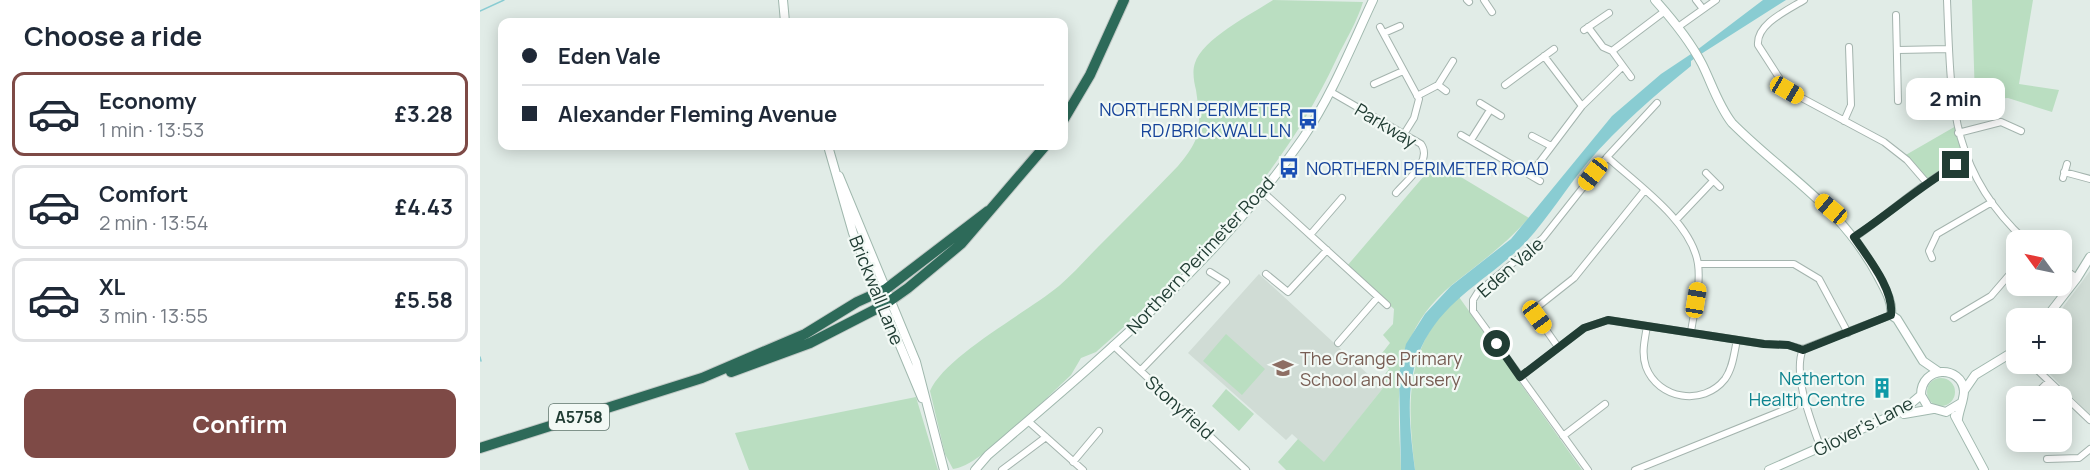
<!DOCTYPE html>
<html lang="en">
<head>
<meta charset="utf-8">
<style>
	:root { --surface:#fff; --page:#f2f2f3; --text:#1f2937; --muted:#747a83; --line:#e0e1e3; --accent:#7e4a46 }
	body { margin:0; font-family:Manrope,sans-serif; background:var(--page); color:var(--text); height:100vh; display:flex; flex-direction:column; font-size:22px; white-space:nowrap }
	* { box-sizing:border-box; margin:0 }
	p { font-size:20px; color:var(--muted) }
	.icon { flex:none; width:33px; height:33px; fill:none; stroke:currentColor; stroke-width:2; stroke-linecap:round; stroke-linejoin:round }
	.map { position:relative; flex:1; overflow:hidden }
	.drawer { display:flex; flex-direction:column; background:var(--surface); width:480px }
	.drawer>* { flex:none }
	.top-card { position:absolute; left:18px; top:18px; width:570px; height:132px; border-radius:12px; box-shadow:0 3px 15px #0003; display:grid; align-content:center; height:132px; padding:0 24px; background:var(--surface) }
	.needle { width:39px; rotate:303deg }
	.buttons { position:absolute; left:1526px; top:230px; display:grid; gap:12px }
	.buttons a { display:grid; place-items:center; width:66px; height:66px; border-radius:12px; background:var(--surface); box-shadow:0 3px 15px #0003; font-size:30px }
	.end { position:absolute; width:27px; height:27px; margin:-14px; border:8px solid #213d34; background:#fff; box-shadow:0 0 0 3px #fff }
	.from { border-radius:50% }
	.bubble { position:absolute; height:42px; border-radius:12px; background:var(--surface); box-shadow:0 3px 15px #0003; font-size:20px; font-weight:700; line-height:42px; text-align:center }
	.car { position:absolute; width:18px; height:36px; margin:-18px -9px; border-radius:8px; box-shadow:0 0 4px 2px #0007; background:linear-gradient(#f5c518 24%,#345 0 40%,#f5c518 0 76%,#345 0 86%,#f5c518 0) }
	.top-card b { display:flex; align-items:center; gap:21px; height:57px; font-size:22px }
	.top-card b+b { border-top:2px solid var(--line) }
	.top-card i { width:15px; height:15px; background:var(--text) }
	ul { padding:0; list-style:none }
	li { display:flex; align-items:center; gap:18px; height:84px; margin:0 12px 9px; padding:0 12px; border:3px solid var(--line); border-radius:12px }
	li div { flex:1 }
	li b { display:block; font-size:22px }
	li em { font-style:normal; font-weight:700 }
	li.selected { border-color:var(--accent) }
	li>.icon { width:54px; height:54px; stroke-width:1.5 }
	h2 { padding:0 24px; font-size:27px; line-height:72px }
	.cta { display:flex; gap:12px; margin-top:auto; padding:12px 24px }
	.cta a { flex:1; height:69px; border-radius:12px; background:var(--accent); color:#fff; font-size:24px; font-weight:700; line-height:69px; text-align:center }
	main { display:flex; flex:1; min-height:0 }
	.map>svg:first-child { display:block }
	.built { fill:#d0dcd5 }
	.green { fill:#badec1 }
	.water { fill:#89ccd2 }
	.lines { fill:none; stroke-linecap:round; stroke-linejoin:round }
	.stream { stroke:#89ccd2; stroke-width:1.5 }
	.street-casing { stroke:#a4b4ae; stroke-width:8 }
	.secondary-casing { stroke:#a0b8ae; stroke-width:10 }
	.highway-casing { stroke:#c1c9c6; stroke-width:12 }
	.street { stroke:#fff; stroke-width:6 }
	.secondary { stroke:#fff; stroke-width:8 }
	.highway { stroke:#2d6a59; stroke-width:10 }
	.route { stroke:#213d34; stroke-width:8 }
	.labels { text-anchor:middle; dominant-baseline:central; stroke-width:4.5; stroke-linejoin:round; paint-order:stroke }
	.shield { fill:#f2f9f5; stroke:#60756e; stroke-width:1.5 }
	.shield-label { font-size:16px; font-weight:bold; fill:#213d34 }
	.transit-label { font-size:18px; fill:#164399; stroke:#f2f9f5; text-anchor:end }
	.street-label { font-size:18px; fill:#213d34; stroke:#f2f9f5 }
	.education-label { font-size:18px; fill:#785e54; stroke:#f2f9f5; text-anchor:start }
	.culture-label { font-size:18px; fill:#0d838f; stroke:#f2f9f5; text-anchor:end }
</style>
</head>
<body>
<main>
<section class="drawer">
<h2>Choose a ride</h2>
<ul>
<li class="selected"><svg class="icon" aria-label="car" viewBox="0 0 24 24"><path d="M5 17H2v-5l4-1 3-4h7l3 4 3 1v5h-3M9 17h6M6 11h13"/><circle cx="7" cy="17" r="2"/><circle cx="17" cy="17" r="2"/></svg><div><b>Economy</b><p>1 min · 13:53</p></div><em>£3.28</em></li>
<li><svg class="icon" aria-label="car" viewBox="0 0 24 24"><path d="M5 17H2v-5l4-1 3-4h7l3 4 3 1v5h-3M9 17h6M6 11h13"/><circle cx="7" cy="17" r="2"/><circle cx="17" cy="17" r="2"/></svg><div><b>Comfort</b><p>2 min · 13:54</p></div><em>£4.43</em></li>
<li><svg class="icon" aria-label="car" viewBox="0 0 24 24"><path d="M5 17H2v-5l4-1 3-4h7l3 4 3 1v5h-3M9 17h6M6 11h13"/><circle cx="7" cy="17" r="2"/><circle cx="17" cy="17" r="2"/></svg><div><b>XL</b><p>3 min · 13:55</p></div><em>£5.58</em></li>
</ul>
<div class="cta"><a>Confirm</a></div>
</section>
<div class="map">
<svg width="1610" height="470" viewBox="0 0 1610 470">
	<rect width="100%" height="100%" fill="#e1ece7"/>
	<!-- built -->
	<path class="built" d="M1610 271V415L1559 363H1581V318H1575Z
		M779 274 903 388 844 463 812 434 806 440 708 353Z"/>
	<!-- green -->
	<path class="green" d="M793 0 883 2C877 22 865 41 856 60 800 180 714 265 616 352L601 358 591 375C569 395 499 468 473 469L465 454 450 391C465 356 546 313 579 286 593 274 605 260 618 247 645 220 672 193 698 166 723 137 721 126 716 90 714 82 712 71 715 63 722 39 773 13 793 0Z
		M1492 0H1553L1539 84 1579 90 1572 112 1528 98 1495 100Z
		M1476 126 1487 159 1447 180 1424 156Z
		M956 162 1049 218C1026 244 1000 263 973 284 909 336 918 397 921 470H806L798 462 818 439 844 462 903 388 898 383 909 369 899 357 910 343 903 335 913 324 914 309 867 266Z
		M979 297 1102 470H935C927 405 924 343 979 297Z
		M746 334 785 369 762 395 723 361Z
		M1447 392a14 14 0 1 1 28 0a14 14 0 1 1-28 0Z
		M746 389 774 414 759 431 732 406Z
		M436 397 458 470H269L255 433Z"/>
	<!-- water -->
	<path class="water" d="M1283 0H1306L1221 54 1211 61V66C1174 96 1139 126 1108 162 1086 188 1069 217 1046 242 1009 280 964 298 941 348 924 385 930 431 935 470H921L919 374 926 344 945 314 971 286 1031 239 1132 116 1181 74 1217 50Z"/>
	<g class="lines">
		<!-- stream -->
		<path class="stream" d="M0 11 24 0
			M0 357 1 361"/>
		<!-- street casing -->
		<g class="street-casing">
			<path id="street" d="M987 0 989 2
				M1004 0 1012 12
				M1216 0 1223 9
				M1324 0C1308 10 1276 24 1278 45L1307 90 1404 142 1427 160 1446 182
				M1467 0C1471 96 1468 169 1545 240
				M1416 15 1418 101
				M900 27 939 99 934 118 924 134
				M1108 27 1123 47 1132 51 1151 77
				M1198 27 1236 0
				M1104 30 1129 13
				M904 33 920 26
				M1418 50 1469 49
				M1132 51 1185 11
				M1064 56 1102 106
				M894 84 923 71
				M958 85 966 91
				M1025 85 1074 49
				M851 92 941 144C953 161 926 181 916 193
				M937 96 958 85 973 61
				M1000 103 1021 116
				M1364 121 1371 105 1369 47
				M1478 133 1521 122 1541 131
				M981 135 1060 181
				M1052 136 1071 146
				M991 140 1010 110
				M1127 157C1157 184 1212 222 1218 264 1221 286 1214 311 1211 332
				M1584 172 1610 179
				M1226 173 1240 187
				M1050 175 1102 106 1142 67
				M1583 178 1587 164
				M783 192 907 305
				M1196 220 1233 181
				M830 235 862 198
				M1374 238C1412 212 1445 178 1488 160
				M1452 258 1449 251 1457 234 1512 202
				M1218 264H1314L1339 279 1368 333
				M1581 267 1597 278
				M786 274 808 292 847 250
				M1474 318 1511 296 1536 267
				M1167 326C1165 339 1161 353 1166 367 1178 399 1223 407 1245 379 1253 368 1254 353 1257 340
				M858 343 898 297
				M633 345 766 470
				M1078 347 1057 317 1056 308 1094 278 1164 191
				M1323 349C1312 375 1332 423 1341 449
				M1323 349 1411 315
				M1550 363 1610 420
				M661 370 746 282 730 272
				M1040 377 1104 328 1128 320 1284 344 1308 345 1323 349
				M1554 396 1569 381
				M548 421 603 470
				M1083 436 1125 404
				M1567 459 1599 458 1610 449
				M593 462 619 431
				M522 470 566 437
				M1108 470 993 311V300L998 292 1063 238 1127 157 1177 103
				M1155 470 1314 406"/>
		</g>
		<!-- secondary casing -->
		<g class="secondary-casing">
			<path id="secondary" d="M303 0 305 22
				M1175 0C1193 20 1210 41 1222 64 1232 84 1238 105 1252 123 1306 177 1360 205 1398 276 1404 288 1413 301 1411 315L1417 319 1443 361 1459 372
				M348 146 373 233 442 398
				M359 176 436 362 464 470
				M1566 318 1597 278 1610 257
				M1484 391 1495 375 1536 350
				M1424 414 1453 409
				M1475 416 1504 470
				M1478 419C1479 410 1484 400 1484 391 1482 365 1441 365 1441 395L1448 407 1466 412 1481 403
				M495 470 508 455C620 359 738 261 823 138 852 95 871 47 893 0
				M1289 470 1422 411 1441 395"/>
		</g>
		<!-- highway casing -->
		<g class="highway-casing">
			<path id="highway" d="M584 119 610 75 644 0
				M251 372 330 343 404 305 428 288 481 244 565 146
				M0 448 222 378 325 334 377 302 406 289 508 211"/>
		</g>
		<!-- street -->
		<use href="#street" class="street"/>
		<!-- secondary -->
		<use href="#secondary" class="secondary"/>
		<!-- highway -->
		<use href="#highway" class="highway"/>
	</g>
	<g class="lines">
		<!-- route -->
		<path class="route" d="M1017 344 1040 377 1104 328 1128 320 1284 344 1308 345 1323 350 1411 315C1414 289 1388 258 1374 237 1409 214 1440 186 1476 165"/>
	</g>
	<!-- icons -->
	<defs>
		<g id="bus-bare" transform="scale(1.62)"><path d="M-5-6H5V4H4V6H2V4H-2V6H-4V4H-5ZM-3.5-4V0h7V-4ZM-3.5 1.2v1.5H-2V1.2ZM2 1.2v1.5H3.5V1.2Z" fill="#1a4fb4" stroke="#f2f9f5" stroke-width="2.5" paint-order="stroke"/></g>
		<g id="school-bare" transform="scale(1.62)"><path d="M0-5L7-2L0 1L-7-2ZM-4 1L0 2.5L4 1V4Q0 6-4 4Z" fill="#8d6e63" stroke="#f2f9f5" stroke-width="2.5" paint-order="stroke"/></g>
		<g id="building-bare" transform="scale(1.62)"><path d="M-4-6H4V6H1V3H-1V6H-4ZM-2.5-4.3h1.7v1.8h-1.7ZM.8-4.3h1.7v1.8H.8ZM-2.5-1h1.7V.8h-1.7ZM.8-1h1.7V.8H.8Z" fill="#0f9aa8" stroke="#f2f9f5" stroke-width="2.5" paint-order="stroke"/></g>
	</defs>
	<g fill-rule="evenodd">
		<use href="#bus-bare" x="828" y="119"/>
		<use href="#bus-bare" x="809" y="168"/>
		<use href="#school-bare" x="803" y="368"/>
		<use href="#building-bare" x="1402" y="388"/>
	</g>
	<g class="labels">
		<!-- shield labels -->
		<rect class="shield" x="69" y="404" width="60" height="26" rx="4.5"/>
		<g class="shield-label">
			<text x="99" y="417">A5758</text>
		</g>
		<!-- transit labels -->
		<g class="transit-label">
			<text x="811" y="109">NORTHERN PERIMETER<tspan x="811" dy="21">RD/BRICKWALL LN</tspan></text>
			<text x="826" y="168" text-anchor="start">NORTHERN PERIMETER ROAD</text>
		</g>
		<!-- street labels -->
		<g class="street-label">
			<text transform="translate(906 125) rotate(31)">Parkway</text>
			<text transform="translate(720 255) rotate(-47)">Northern Perimeter Road</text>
			<text transform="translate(1030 267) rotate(-41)">Eden Vale</text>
			<text transform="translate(397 290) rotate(68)">Brickwall Lane</text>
			<text transform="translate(700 407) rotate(42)">Stonyfield</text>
			<text transform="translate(1383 426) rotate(-27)">Glover's Lane</text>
		</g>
		<!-- education labels -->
		<g class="education-label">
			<text x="820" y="358">The Grange Primary<tspan x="820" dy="21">School and Nursery</tspan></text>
		</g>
		<!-- culture labels -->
		<g class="culture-label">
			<text x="1385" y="378">Netherton<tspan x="1385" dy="21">Health Centre</tspan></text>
		</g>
	</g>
</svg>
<div class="buttons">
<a><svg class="needle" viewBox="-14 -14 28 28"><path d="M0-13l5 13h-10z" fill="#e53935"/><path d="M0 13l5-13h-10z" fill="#747a83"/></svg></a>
<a>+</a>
<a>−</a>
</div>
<i class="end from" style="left:1017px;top:344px"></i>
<i class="end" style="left:1476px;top:165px"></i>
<div class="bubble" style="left:1426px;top:78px;width:99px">2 min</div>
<i class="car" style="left:1307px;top:90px;rotate:120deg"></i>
<i class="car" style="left:1113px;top:174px;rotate:218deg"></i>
<i class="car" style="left:1351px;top:209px;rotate:310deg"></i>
<i class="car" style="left:1216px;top:300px;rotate:9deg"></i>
<i class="car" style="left:1057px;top:317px;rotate:144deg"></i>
<div class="top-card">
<b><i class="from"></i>Eden Vale</b>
<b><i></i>Alexander Fleming Avenue</b>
</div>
</div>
</main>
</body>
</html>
